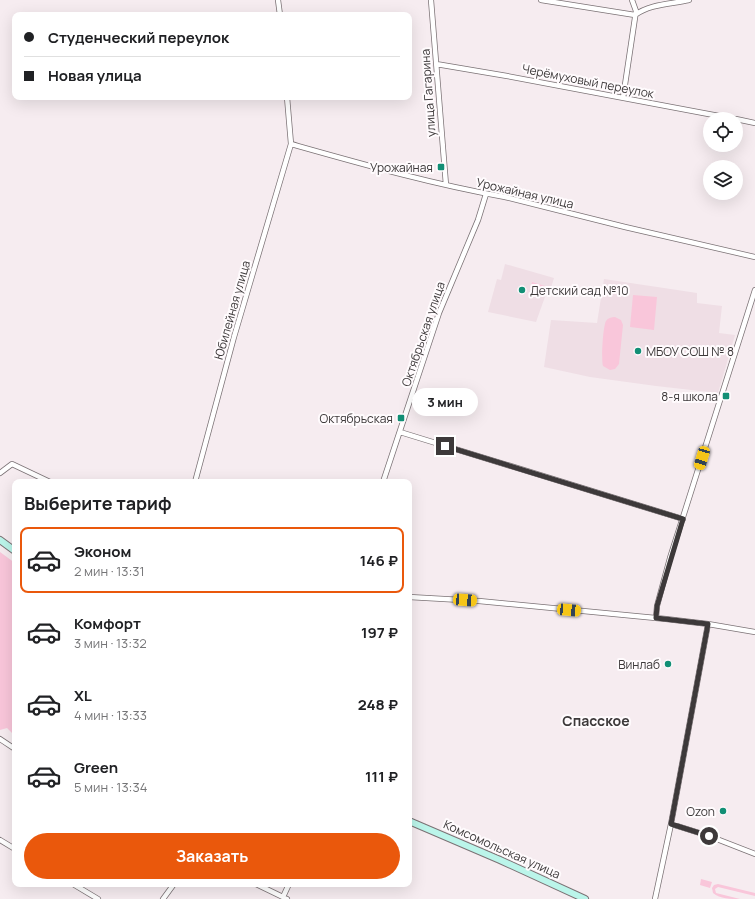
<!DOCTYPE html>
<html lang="ru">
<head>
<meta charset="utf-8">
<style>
	:root { --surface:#fff; --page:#f2f2f2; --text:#202124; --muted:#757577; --line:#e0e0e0; --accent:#ea580c }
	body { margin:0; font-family:Manrope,sans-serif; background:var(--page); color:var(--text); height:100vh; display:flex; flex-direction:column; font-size:15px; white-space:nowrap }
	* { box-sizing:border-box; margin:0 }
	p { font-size:13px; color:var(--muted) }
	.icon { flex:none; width:22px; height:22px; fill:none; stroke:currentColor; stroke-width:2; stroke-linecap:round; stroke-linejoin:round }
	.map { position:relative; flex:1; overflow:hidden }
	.sheet { position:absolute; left:12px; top:479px; width:400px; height:408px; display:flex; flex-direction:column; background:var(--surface); border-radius:8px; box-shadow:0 4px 16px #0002 }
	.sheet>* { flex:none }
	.top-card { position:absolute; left:12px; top:12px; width:400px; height:88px; border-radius:8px; box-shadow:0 4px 16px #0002; display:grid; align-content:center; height:88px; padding:0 12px; background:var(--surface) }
	.controls { position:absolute; left:703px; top:112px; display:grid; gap:8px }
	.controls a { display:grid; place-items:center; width:40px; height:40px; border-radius:50%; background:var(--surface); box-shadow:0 4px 16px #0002; font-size:20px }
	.end { position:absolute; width:18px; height:18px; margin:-9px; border:5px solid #3d393a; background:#fff; box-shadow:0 0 0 2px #fff }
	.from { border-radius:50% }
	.bubble { position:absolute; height:28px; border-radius:14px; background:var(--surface); box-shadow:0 4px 16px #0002; font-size:13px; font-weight:700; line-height:28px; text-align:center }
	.car { position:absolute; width:12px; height:24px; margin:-12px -6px; border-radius:5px; box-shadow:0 0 3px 1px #0007; background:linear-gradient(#f5c518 24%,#345 0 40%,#f5c518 0 76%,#345 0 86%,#f5c518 0) }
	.top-card b { display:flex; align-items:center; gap:14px; height:38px; font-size:15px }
	.top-card b+b { border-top:1px solid var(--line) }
	.top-card i { width:10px; height:10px; background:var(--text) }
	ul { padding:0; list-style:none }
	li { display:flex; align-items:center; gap:12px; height:66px; margin:0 8px 6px; padding:0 4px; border:2px solid transparent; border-radius:8px }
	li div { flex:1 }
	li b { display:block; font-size:15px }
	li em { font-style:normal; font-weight:700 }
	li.selected { border-color:var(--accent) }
	li>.icon { width:36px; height:36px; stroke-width:1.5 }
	h2 { padding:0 12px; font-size:18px; line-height:48px }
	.button { display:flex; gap:8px; margin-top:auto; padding:8px 12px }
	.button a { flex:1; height:46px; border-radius:24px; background:var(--accent); color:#fff; font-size:16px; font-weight:700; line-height:46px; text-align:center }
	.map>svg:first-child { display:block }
	.built { fill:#efdee5 }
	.green { fill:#f9c6da }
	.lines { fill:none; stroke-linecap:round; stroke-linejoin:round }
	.street-casing { stroke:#7b7275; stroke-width:6 }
	.secondary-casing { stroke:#7b7275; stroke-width:8 }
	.street { stroke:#fff; stroke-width:4.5 }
	.secondary { stroke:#bbf5ea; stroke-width:6 }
	.route { stroke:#3d393a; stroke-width:5 }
	.poi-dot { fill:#118f75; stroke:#fffbfd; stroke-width:1.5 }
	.labels { text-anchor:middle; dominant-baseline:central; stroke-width:4; stroke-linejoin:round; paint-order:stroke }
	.street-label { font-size:12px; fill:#3d393a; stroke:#fffbfd }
	.poi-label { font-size:12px; fill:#3d393a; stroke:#fffbfd; text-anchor:end }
	.quarter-label { font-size:14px; font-weight:bold; fill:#3d393a; stroke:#fffbfd }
</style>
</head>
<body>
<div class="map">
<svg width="755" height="899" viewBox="0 0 755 899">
	<rect width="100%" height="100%" fill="#f6ecf0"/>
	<!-- built -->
	<path class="built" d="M505 264 554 278 549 294H546L536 322 488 312 497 279 501 280Z
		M604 279 697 293V303L722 306 719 333 735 335 718 393 656 386 590 377 544 367 551 320 597 323Z"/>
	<!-- green -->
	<path class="green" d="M532 282 545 286 542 295 530 291Z
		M633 295 657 297 654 330 630 327Z
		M615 317 621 320 623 325 619 364 615 369 610 370 603 366C601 360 603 326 606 321 608 318 611 317 615 317Z
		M0 552 15 563V736L7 728 0 730Z
		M701 879 712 882 710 888 700 885Z
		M718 884 755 893V896L718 887 715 889 716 893 740 899C731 899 720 899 713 893L712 888 714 885Z"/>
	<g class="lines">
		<!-- street casing -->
		<g class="street-casing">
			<path id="street" d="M278 0 280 15
				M431 0 446 185
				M541 0 635 15C650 4 671 4 689 0
				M436 64 507 76 735 119
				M623 98 636 11 632 0
				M736 119 755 123
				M291 144C362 164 432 184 505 197L625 227 755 257
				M400 432 683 519
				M0 473 12 464 50 482
				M195 482 234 337 291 144 287 97
				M383 482 439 313 478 220 486 194
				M409 597 479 601 666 619 708 624 755 632
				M656 618 657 606 670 558 755 290
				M0 739 15 749
				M671 824 709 836 755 854
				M0 840 15 849
				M73 884 98 899
				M256 884 287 899
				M283 897 289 884
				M163 899 174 884
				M655 899 671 824 708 624"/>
		</g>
		<!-- secondary casing -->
		<g class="secondary-casing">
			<path id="secondary" d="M0 540 15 551
				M409 821 500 860 585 899"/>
		</g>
		<!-- street -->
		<use href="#street" class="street"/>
		<!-- secondary -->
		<use href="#secondary" class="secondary"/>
	</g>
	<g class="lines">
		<!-- route -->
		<path class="route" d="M445 446 683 519 657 606 656 618 708 624 671 824 709 836"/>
	</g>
	<!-- markers -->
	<g class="poi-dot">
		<rect x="437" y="163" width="8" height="8" rx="2"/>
		<circle cx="522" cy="290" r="4"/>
		<circle cx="638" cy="351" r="4"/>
		<rect x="722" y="392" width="8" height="8" rx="2"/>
		<rect x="397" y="414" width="8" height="8" rx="2"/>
		<circle cx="668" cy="664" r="4"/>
		<circle cx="723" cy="811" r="4"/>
	</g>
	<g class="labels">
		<!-- street labels -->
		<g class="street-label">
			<text transform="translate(588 81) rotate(11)">Черёмуховый переулок</text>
			<text transform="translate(428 93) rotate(-94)">улица Гагарина</text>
			<text transform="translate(525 193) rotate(13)">Урожайная улица</text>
			<text transform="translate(232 310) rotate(-74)">Юбилейная улица</text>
			<text transform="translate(423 334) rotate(-71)">Октябрьская улица</text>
			<text transform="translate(502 849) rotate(24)">Комсомольская улица</text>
		</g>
		<!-- poi labels -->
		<g class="poi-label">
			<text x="433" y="167">Урожайная</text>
			<text x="530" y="290" text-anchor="start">Детский сад №10</text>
			<text x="646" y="351" text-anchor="start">МБОУ СОШ № 8</text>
			<text x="718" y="396">8-я школа</text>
			<text x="393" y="418">Октябрьская</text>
			<text x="660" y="664">Винлаб</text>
			<text x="715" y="811">Ozon</text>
		</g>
		<!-- quarter labels -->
		<g class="quarter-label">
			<text x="596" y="720">Спасское</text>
		</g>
	</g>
</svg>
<div class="controls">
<a><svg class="icon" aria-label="locate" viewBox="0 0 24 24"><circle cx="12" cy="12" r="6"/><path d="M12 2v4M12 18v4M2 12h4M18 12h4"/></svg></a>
<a><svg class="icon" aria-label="layers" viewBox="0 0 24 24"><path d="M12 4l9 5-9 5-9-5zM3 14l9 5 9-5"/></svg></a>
</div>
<i class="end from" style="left:709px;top:836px"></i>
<i class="end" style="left:445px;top:446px"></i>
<div class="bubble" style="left:412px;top:388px;width:66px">3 мин</div>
<i class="car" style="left:702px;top:458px;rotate:197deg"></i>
<i class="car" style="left:465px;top:600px;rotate:94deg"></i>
<i class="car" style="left:569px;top:610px;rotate:95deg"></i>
<div class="top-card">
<b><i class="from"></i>Студенческий переулок</b>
<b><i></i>Новая улица</b>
</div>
<section class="sheet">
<h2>Выберите тариф</h2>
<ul>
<li class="selected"><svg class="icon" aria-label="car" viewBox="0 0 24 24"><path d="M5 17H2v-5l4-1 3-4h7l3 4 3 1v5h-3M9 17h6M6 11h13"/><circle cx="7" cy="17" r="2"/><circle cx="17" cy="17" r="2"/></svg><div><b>Эконом</b><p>2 мин · 13:31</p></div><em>146 ₽</em></li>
<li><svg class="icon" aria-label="car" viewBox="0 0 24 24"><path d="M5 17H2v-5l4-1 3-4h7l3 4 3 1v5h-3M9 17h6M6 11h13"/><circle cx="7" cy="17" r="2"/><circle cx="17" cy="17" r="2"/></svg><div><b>Комфорт</b><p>3 мин · 13:32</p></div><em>197 ₽</em></li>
<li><svg class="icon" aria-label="car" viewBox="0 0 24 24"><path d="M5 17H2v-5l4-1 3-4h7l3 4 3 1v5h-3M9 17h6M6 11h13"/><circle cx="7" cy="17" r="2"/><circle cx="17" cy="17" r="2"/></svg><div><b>XL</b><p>4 мин · 13:33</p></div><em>248 ₽</em></li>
<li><svg class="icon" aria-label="car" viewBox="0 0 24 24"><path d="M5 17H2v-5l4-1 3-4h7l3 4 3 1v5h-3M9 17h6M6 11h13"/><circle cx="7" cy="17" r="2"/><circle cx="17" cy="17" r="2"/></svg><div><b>Green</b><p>5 мин · 13:34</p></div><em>111 ₽</em></li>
</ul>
<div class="button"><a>Заказать</a></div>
</section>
</div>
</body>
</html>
